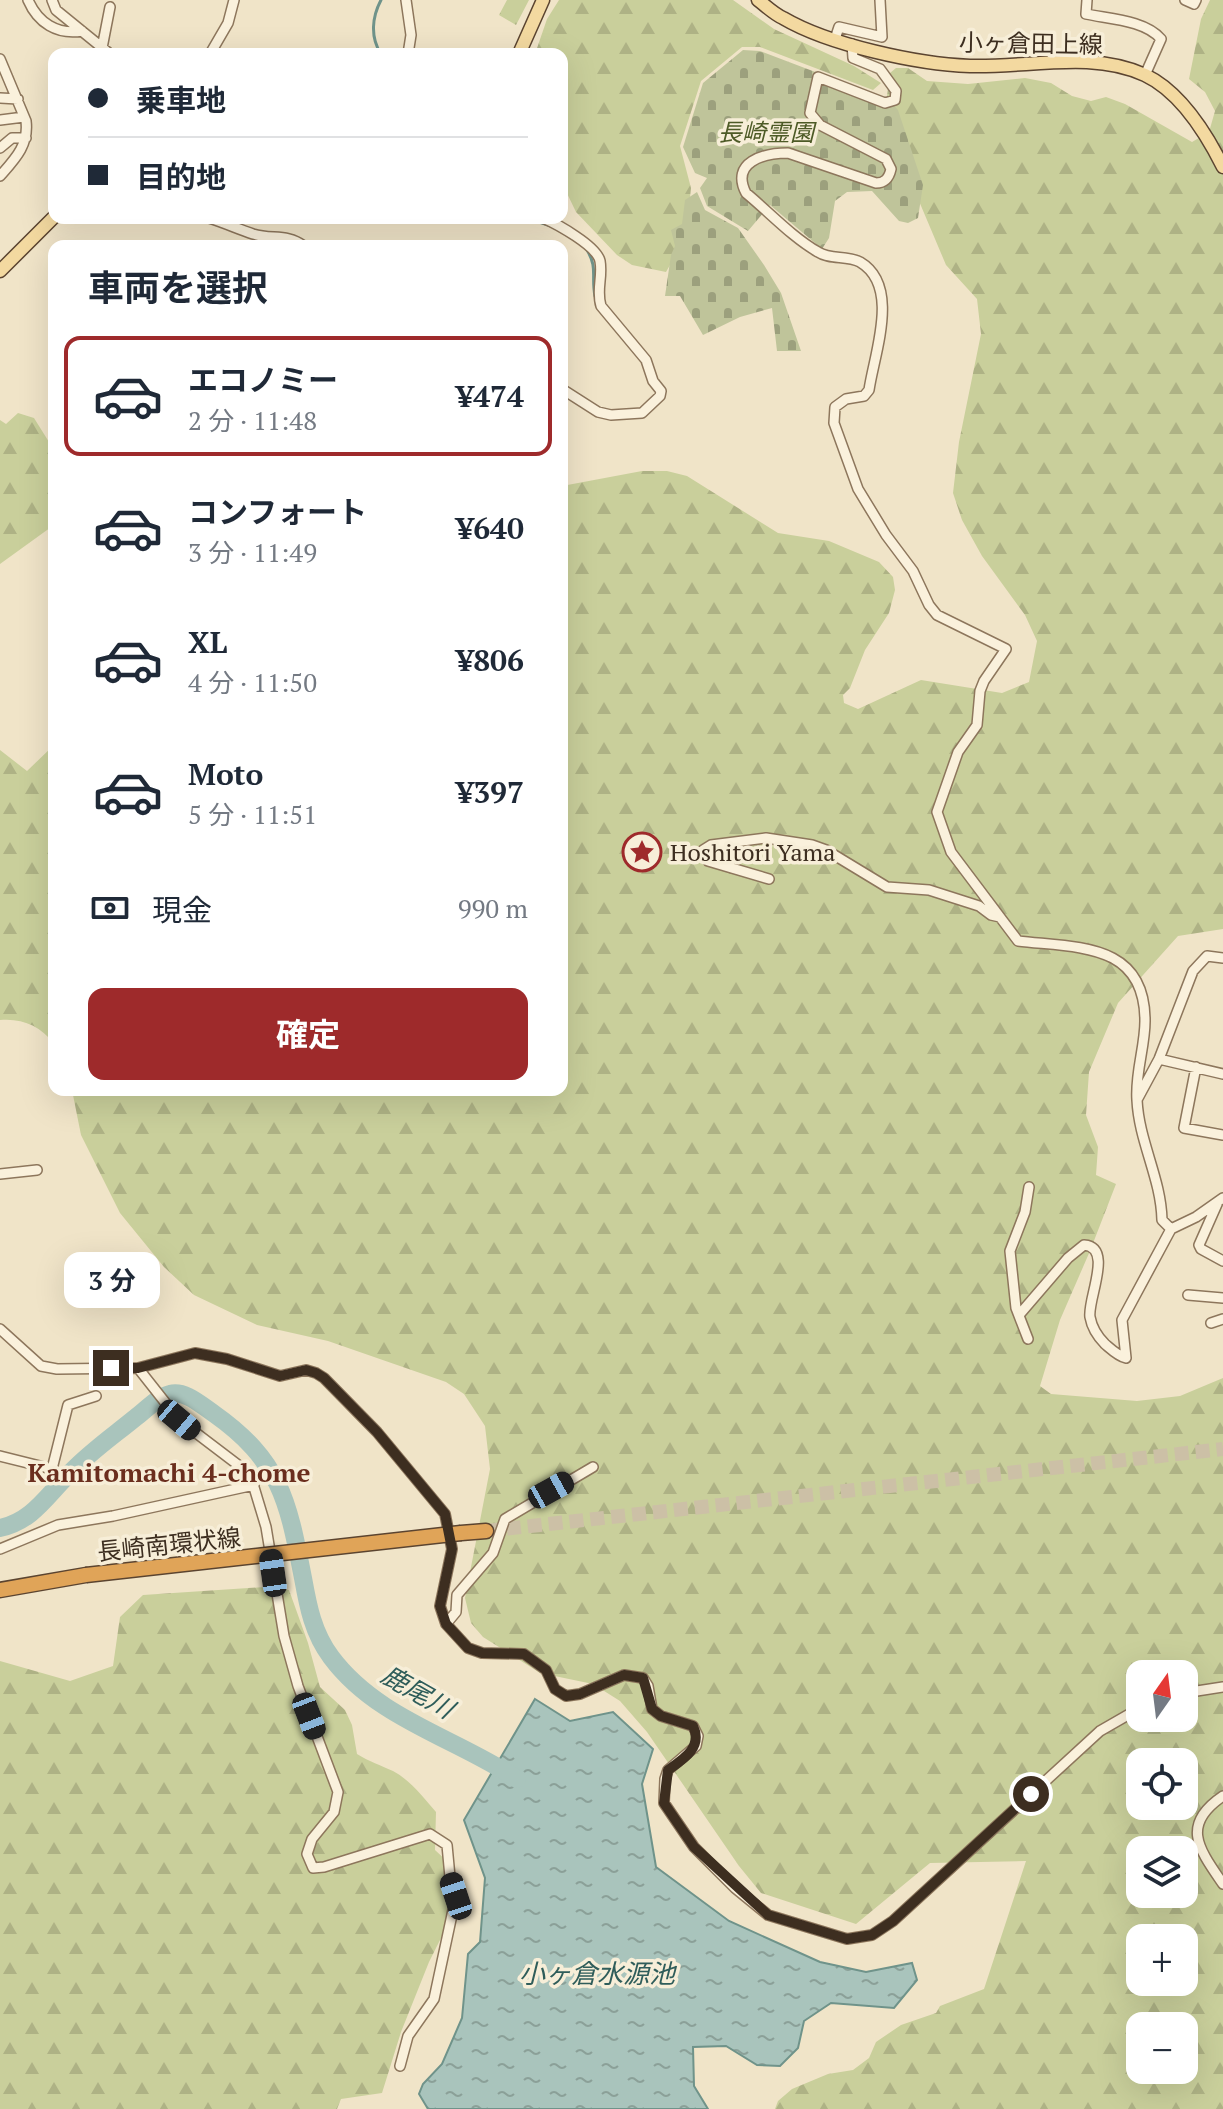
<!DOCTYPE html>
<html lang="ja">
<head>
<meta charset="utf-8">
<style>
	:root { --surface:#fff; --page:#f2f2f3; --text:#1f2937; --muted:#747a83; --line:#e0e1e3; --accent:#9e2a2b }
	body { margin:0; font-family:"PT Serif","Noto Sans JP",serif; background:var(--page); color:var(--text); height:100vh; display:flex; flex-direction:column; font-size:30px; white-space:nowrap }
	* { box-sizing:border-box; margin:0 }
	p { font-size:26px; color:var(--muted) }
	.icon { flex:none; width:44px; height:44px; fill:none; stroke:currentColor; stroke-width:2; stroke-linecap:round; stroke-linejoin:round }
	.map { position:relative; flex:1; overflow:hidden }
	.details { position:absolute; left:48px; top:240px; width:520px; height:856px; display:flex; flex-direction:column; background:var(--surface); border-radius:16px; box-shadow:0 8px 32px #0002 }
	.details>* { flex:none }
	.top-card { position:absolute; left:48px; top:48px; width:520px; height:176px; border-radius:16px; box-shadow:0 8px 32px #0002; display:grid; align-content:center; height:176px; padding:0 40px; background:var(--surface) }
	.needle { width:52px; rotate:14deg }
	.tools { position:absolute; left:1126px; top:1660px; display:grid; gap:16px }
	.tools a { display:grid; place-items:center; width:72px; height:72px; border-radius:16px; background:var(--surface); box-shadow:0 8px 32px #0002; font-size:40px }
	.end { position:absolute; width:36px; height:36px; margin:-18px; border:10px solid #3d2e20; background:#fff; box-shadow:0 0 0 4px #fff }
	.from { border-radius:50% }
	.bubble { position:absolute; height:56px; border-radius:16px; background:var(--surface); box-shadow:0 8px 32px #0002; font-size:26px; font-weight:700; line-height:56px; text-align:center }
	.car { position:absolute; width:24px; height:48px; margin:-24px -12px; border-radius:10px; box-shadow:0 0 6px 2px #0007; background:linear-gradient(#222 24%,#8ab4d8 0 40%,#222 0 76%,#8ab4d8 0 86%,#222 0) }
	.top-card b { display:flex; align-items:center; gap:28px; height:76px; font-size:30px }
	.top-card b+b { border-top:2px solid var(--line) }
	.top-card i { width:20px; height:20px; background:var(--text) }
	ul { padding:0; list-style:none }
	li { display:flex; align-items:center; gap:24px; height:120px; margin:0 16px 12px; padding:0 24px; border:4px solid transparent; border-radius:16px }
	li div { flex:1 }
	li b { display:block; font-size:30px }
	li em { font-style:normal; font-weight:700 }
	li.active { border-color:var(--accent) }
	li>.icon { width:72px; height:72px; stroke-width:1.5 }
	h2 { padding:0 40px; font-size:36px; line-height:96px }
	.pay { display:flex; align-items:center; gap:20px; height:88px; padding:0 40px; font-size:30px }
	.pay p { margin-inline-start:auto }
	.button { display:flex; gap:16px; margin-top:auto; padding:16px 40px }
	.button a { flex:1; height:92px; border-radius:16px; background:var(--accent); color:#fff; font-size:32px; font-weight:700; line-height:92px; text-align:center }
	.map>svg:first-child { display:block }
	.forest { fill:url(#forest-firs); fill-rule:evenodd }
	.cemetery { fill:url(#cemetery-stones) }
	.water { fill:url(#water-ripples); stroke:#6f938a; stroke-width:2 }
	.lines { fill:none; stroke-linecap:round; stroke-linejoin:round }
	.stream { stroke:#6f938a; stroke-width:3 }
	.river { stroke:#a9c4bc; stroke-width:18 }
	.highway-tunnel { stroke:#ccc0a6; stroke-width:14; stroke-dasharray:14 7; stroke-linecap:butt }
	.minor-casing { stroke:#8d765c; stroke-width:12 }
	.major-casing { stroke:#5b4430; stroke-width:15 }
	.highway-casing { stroke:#5b4430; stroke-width:17 }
	.minor { stroke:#faf1dc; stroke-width:9 }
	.major { stroke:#f3d9a0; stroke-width:12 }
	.highway { stroke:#e0a458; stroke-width:14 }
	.highway-bridge-casing { stroke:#5b4430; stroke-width:17; stroke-linecap:butt }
	.highway-bridge { stroke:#e0a458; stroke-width:14 }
	.route { stroke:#3d2e20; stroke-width:10 }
	.labels { text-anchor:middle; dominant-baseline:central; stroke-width:7; stroke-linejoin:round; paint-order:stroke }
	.street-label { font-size:24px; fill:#3d2e20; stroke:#f7eed8 }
	.park-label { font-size:24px; font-style:italic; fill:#4d5a26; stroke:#f7eed8 }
	.poi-label { font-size:24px; fill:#3d2e20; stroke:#f7eed8; text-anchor:start }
	.neighbourhood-label { font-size:26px; font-weight:bold; fill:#6b2e1e; stroke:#f7eed8 }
	.water-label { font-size:26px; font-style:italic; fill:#2f5d5a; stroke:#f7eed8 }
</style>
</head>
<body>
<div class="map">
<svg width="1223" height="2109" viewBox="0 0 1223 2109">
	<defs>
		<pattern id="forest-firs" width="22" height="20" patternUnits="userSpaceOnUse" patternTransform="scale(2)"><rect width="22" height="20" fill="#c9cf9b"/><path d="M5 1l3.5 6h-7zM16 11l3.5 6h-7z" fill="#aeb285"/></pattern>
		<pattern id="cemetery-stones" width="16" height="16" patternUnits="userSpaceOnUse" patternTransform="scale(2)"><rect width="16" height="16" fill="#bfc49a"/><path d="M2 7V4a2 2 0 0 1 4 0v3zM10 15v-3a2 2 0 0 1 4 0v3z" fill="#9ca07d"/></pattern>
		<pattern id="water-ripples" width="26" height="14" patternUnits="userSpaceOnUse" patternTransform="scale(2)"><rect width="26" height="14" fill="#a9c4bc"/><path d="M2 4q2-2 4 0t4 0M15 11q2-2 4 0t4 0" fill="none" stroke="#8ba098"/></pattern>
	</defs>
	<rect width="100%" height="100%" fill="#f0e4c8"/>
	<!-- forest -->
	<path class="forest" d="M507 0H529L516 25 499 15Z
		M559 0H733L774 29 854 66 881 83 873 90 760 47H742L701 81 680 146 691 188 686 237 666 272 632 265 617 255 576 212 562 183V54H535L547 19Z
		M1210 0H1223V929L1178 936 1118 1003 1089 1072 1086 1115 1098 1147 1096 1175 1116 1184 1090 1251 1060 1320 1040 1386 1051 1394 1137 1401 1180 1396 1223 1378V2109H775L778 2101 792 2089 828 2074 853 2070 869 2058 876 2042 901 2025 936 2013 940 2006 984 1989 1026 1861 930 1863 856 1924 761 1893 739 1866 647 1732 620 1701 593 1684 540 1673 483 1637 471 1623 465 1598 490 1469 485 1426 464 1394 446 1382 328 1341 257 1325 194 1295 164 1267 120 1213 81 1135 72 1090H562V486L642 471H667L687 476 778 533 829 541 879 562 893 577 895 590 889 613 865 650 850 688 843 695 844 703 858 709 921 680 1002 693 1029 682 1037 641 1025 615 982 556 962 520 953 493 959 442 981 334 977 299 946 265 897 149 887 96 890 73 896 68H908L927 81 968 84 1025 78 1051 83 1072 96 1091 101 1106 97 1125 104 1192 142 1209 132 1215 111 1205 92 1189 79 1201 19ZM1140 1674H1184V1718H1140ZM1140 1762H1184V1806H1140ZM1140 1850H1184V1894H1140ZM1140 1938H1184V1982H1140ZM1140 2026H1184V2070H1140Z
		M18 413 34 418 54 450V525L0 564V420L6 424Z
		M54 745V1044C41 1026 22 1018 0 1020V750L27 771Z
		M265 1587 289 1590 308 1643 320 1687 345 1710 352 1725 357 1754C370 1762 380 1765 393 1771 410 1780 424 1798 436 1812L435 1850 450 1864V1920L429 1962 401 2032 382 2093 341 2099 337 2109H0V1661L70 1681 113 1666 120 1617 143 1595Z"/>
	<!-- cemetery -->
	<path class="cemetery" d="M743 50 760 51 889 100 898 110 923 185 918 218 908 223 899 221 872 191 847 192 835 201 829 238 822 249 770 205 748 231 707 206 700 188 707 178 695 173 683 147 703 83Z
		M697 192 705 210 738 228 764 265 781 293 801 351H777L772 308 740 317 703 335 680 296H665L671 255 675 246 671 230 682 224 685 200Z"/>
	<!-- water -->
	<path class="water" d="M535 1699 570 1721 613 1712 653 1749 642 1784 656 1867 729 1921 820 1962 866 1972 912 1963 917 1980 894 2008 831 2003 804 2021 798 2048 780 2066 757 2065 726 2046 693 2047 694 2086 708 2109H428L419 2094 423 2084 442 2064 462 2018 468 1954 480 1942 485 1878 464 1820Z"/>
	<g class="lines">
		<!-- stream -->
		<path class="stream" d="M381 54C370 37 372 17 381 0
			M527 218 551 226
			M587 250C598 268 591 276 595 296"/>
		<!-- river -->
		<path class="river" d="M0 1528C33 1521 47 1495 70 1473 90 1452 113 1436 135 1418 146 1410 157 1397 170 1394 185 1390 201 1405 213 1413 281 1461 288 1501 303 1578 308 1606 313 1633 331 1657 377 1719 456 1738 517 1779"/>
		<!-- highway-tunnel -->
		<path class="highway-tunnel" d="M486 1531 1223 1449"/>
		<!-- minor casing -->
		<g class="minor-casing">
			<path id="minor" d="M28 0C38 23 57 35 82 31
				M52 0 56 10 110 54
				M406 0 411 35 408 54
				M1087 0 1086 14C1109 19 1145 20 1161 39L1145 75
				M1185 0 1194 4 1196 0
				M835 39 839 27 882 37 880 0
				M852 44 853 58 880 69 896 91 895 100 885 103 818 77 810 113 820 125 886 159 891 169C889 178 885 183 876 183L788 153C764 153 730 162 746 193 769 212 792 237 818 252 830 260 847 255 860 262 901 286 874 354 869 390L864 396 846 399 835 407 834 423 858 489 886 535 913 571 929 605 937 615 1006 649 984 681 980 691 977 725 958 752 937 812 951 852 1018 941C1077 948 1145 942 1145 1021 1145 1047 1135 1073 1137 1100 1139 1142 1161 1178 1162 1220L1171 1229 1196 1217 1223 1198
				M102 48 110 7
				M210 54 228 23 234 0
				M0 59 26 121C29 145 15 159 0 176
				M0 98 18 99
				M0 120 24 117
				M0 148 12 138H26
				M209 218C225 223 238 229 253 234 273 240 286 233 304 246
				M543 218C557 224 597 246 600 261 603 277 596 290 601 306L646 360 653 381 661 391 660 396 642 413 611 415 598 412 562 389
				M769 879 708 861 703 850 711 845 766 838 812 845 826 850 887 887 929 890 979 906 991 915 1000 917
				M1159 1059 1223 1074
				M1196 1067 1184 1128 1223 1135
				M1138 1098 1159 1059 1193 971 1207 956 1223 958
				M0 1174 37 1170
				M1218 1202 1199 1245 1201 1249 1223 1261
				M1188 1295 1223 1298
				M1019 1315 1068 1258 1084 1245C1114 1247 1087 1300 1090 1317 1092 1328 1098 1337 1105 1344 1112 1350 1118 1356 1126 1358L1122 1320 1171 1229
				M1211 1323 1223 1319
				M0 1329 41 1366 57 1369 138 1368 195 1353 227 1359 280 1376 306 1370 316 1373 324 1378 377 1432 445 1514 452 1549 440 1606 446 1624 468 1648 482 1653 524 1654 546 1670 555 1689 566 1696 580 1694 624 1675 643 1678 648 1686 652 1709 661 1716 693 1726 698 1736 696 1746 668 1770 665 1779 664 1803 694 1847 735 1888 768 1915 847 1939 872 1935 893 1921 1100 1731 1140 1708
				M1028 1339 1016 1308 1010 1251 1025 1212 1029 1187
				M138 1368 179 1420 250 1474 266 1527 284 1636 298 1686 338 1792 334 1812 312 1839 307 1854 313 1868 324 1867 430 1834 447 1845 450 1877 456 1896 434 1999 408 2036 400 2066
				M0 1456 52 1469 68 1405 96 1396
				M0 1549 58 1525 113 1516 254 1485
				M446 1624 456 1612 457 1595 493 1553 505 1519 593 1467
				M1184 1693 1223 1687
				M1223 1796C1180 1825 1199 1849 1223 1884"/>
		</g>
		<!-- major casing -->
		<g class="major-casing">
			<path id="major" d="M758 0C766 6 774 14 783 18 829 45 917 64 970 66 1027 68 1092 50 1145 75 1181 92 1206 133 1223 167
				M519 54 543 0
				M0 271 54 217"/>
		</g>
		<!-- highway casing -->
		<g class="highway-casing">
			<path id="highway" d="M461 1533 486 1531
				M0 1590 86 1575"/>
		</g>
		<!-- minor -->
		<use href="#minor" class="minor"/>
		<!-- major -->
		<use href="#major" class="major"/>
		<!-- highway -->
		<use href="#highway" class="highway"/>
		<!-- highway-bridge casing -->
		<g class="highway-bridge-casing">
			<path id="highway-bridge" d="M86 1575 461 1533"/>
		</g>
		<!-- highway-bridge -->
		<use href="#highway-bridge" class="highway-bridge"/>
	</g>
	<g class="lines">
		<!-- route -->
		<path class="route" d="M111 1368H138L195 1353 227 1359 280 1376 306 1370 316 1373 324 1378 377 1432 445 1514 452 1549 440 1606 446 1624 468 1648 482 1653 524 1654 546 1670 555 1689 566 1696 580 1694 624 1675 643 1678 652 1709 661 1716 693 1726C703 1747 684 1759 668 1770L664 1803 694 1847 768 1915 847 1939 872 1935 893 1921 1031 1794"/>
	</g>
	<!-- icons -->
	<defs>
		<g id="sight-ring" transform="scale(2)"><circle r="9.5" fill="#f7eed8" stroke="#9e2a2b" stroke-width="1.5"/><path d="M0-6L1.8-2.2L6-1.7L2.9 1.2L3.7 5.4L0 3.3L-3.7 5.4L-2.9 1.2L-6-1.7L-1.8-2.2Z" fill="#9e2a2b"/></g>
	</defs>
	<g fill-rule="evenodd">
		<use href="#sight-ring" x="642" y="852"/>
	</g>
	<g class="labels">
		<!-- street labels -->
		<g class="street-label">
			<text transform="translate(1031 43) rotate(1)">小ヶ倉田上線</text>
			<text transform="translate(169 1544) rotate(-6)">長崎南環状線</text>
		</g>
		<!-- park labels -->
		<g class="park-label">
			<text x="766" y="132">長崎霊園</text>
		</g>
		<!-- poi labels -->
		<g class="poi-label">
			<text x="670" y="852">Hoshitori Yama</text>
		</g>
		<!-- neighbourhood labels -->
		<g class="neighbourhood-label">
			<text x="169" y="1472">Kamitomachi 4-chome</text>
		</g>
		<!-- water labels -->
		<g class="water-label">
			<text transform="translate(418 1691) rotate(30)">鹿尾川</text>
			<text x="597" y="1973">小ヶ倉水源池</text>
		</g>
	</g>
</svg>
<div class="tools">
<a><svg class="needle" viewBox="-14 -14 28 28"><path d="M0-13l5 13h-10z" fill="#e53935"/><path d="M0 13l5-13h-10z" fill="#747a83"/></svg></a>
<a><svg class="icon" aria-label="locate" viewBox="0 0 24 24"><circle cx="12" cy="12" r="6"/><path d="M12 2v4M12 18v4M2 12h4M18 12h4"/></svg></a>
<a><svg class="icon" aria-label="layers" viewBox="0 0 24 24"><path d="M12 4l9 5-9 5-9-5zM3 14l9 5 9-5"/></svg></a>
<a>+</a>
<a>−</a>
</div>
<i class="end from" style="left:1031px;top:1794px"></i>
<i class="end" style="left:111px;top:1368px"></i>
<div class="bubble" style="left:64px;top:1252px;width:96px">3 分</div>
<i class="car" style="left:179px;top:1420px;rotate:130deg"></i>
<i class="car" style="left:551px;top:1490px;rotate:61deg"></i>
<i class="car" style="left:273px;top:1573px;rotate:352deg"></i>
<i class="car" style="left:309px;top:1716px;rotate:159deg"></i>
<i class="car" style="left:456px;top:1896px;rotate:342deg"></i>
<div class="top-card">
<b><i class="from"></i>乗車地</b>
<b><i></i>目的地</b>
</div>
<section class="details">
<h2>車両を選択</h2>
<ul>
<li class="active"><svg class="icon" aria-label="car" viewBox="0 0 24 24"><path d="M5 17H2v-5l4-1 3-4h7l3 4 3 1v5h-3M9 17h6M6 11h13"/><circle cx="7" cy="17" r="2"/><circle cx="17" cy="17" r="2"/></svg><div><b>エコノミー</b><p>2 分 · 11:48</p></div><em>¥474</em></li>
<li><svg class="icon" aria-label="car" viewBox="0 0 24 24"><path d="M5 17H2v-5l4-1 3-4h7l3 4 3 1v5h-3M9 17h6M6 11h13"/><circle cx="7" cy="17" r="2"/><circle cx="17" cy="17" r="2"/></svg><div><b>コンフォート</b><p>3 分 · 11:49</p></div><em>¥640</em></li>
<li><svg class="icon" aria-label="car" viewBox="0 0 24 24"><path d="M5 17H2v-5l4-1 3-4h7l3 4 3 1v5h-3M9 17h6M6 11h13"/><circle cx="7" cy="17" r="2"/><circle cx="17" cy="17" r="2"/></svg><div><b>XL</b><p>4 分 · 11:50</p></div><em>¥806</em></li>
<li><svg class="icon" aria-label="car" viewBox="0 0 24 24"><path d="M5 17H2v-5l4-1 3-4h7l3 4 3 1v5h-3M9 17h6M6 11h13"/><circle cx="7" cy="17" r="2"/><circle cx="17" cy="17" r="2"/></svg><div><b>Moto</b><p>5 分 · 11:51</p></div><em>¥397</em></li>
</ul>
<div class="pay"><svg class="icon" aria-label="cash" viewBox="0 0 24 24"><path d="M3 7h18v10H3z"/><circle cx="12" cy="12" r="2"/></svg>現金<p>990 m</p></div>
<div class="button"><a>確定</a></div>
</section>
</div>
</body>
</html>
